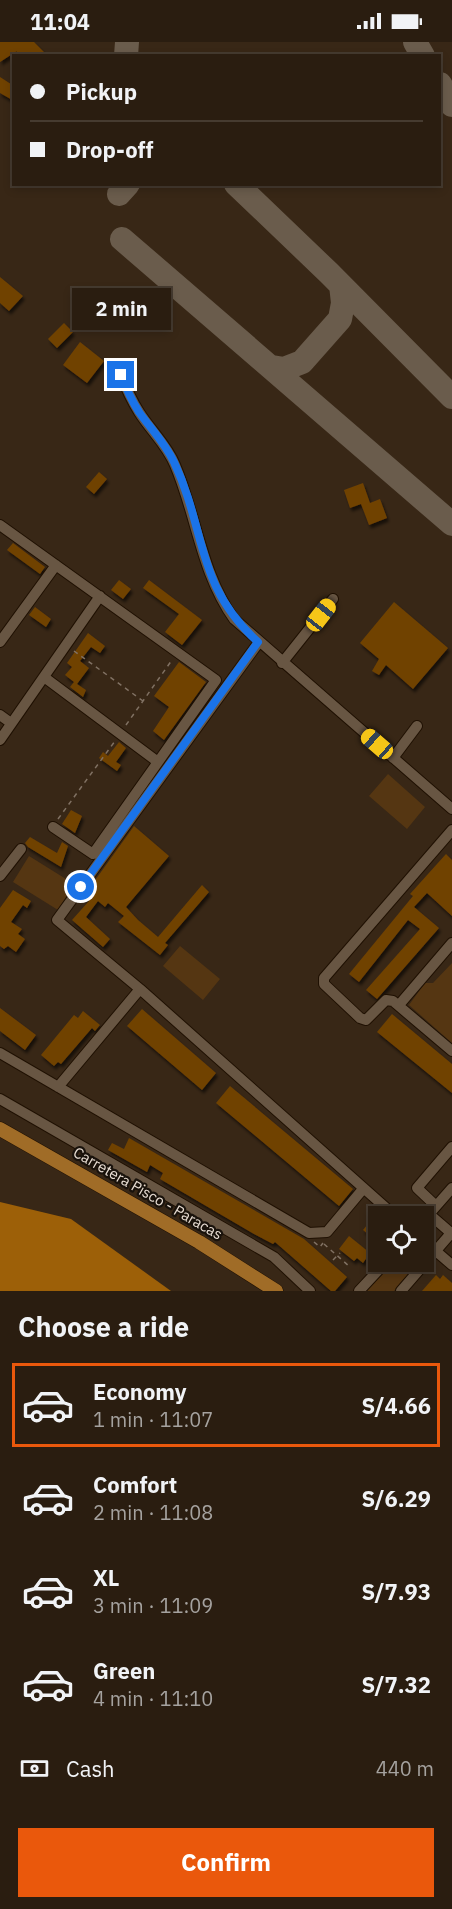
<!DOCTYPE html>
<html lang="en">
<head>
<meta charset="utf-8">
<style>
	:root { --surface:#2a1d10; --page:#322619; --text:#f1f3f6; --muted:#a5a29f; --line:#463b30; --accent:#ea580c }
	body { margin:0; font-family:"IBM Plex Sans",sans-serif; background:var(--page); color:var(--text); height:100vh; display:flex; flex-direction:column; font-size:22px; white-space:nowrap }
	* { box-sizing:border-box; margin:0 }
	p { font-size:20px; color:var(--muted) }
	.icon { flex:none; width:33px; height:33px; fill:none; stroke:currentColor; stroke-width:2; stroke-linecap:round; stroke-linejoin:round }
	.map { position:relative; height:1249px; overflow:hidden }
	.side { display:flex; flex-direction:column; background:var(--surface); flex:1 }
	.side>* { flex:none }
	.banner { position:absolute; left:12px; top:12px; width:429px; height:132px; border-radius:0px; box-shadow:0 3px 9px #0003,0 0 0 2px var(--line); display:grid; align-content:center; height:132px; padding:0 18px; background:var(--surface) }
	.fabs { position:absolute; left:368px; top:1164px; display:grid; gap:12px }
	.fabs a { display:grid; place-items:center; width:66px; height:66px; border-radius:0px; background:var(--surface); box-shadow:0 3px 9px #0003,0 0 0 2px var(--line); font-size:30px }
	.end { position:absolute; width:27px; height:27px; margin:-14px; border:8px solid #1a73e8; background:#fff; box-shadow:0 0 0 3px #fff }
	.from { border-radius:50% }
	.bubble { position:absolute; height:42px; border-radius:0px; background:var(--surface); box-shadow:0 3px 9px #0003,0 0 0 2px var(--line); font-size:20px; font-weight:700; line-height:42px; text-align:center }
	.car { position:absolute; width:18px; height:36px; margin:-18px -9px; border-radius:8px; box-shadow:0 0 4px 2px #0007; background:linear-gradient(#f5c518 24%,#345 0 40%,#f5c518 0 76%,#345 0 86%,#f5c518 0) }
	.banner b { display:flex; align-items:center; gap:21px; height:57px; font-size:22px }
	.banner b+b { border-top:2px solid var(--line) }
	.banner i { width:15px; height:15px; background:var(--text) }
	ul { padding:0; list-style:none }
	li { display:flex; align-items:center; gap:18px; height:84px; margin:0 12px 9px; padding:0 6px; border:3px solid transparent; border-radius:0px }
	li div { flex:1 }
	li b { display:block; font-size:22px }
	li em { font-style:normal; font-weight:700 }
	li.selected { border-color:var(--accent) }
	li>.icon { width:54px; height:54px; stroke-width:1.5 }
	h2 { padding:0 18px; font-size:27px; line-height:72px }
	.pay { display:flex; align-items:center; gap:15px; height:66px; padding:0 18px; font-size:22px }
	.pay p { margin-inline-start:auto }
	.action { display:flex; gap:12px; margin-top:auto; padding:12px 18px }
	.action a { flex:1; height:69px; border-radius:0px; background:var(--accent); color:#fff; font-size:24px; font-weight:700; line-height:69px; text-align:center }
	.status { display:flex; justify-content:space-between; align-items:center; height:42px; padding:0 30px; background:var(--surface); direction:ltr }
	.status svg { height:16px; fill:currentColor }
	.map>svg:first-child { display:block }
	.green { fill:#553612 }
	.water { fill:#9d6008 }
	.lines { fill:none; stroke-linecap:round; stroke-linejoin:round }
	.taxiway { stroke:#6a5c4c; stroke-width:24 }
	.building { fill:#704200; filter:url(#shadow) }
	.minor-casing { stroke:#1f1002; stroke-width:12 }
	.major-casing { stroke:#1f1002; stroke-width:15 }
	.path { stroke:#807163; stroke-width:1.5; stroke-dasharray:4.5 4.5; stroke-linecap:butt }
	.minor { stroke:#685643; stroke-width:10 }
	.major { stroke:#a06c27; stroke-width:14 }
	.route { stroke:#1a73e8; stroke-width:8 }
	.labels { text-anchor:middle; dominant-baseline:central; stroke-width:4.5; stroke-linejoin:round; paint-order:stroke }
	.street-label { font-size:15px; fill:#e8ddd3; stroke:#19120b }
</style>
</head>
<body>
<div class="status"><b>11:04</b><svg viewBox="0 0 49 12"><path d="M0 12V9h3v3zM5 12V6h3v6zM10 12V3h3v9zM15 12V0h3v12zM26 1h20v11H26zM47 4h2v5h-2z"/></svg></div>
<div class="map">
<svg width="452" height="1249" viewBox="0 0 452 1249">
	<defs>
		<filter id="shadow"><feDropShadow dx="2" dy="3.5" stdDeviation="1.5" flood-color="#0009"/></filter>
	</defs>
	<rect width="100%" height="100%" fill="#382716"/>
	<!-- green -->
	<path class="green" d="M388 732 425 765 407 787 369 754Z
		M29 814 74 842 58 868 13 840Z
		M180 904 220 937 203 958 163 924Z
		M452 921V1001L409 963 425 941H433Z
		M393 1220H421L394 1249H367Z"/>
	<!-- water -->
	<path class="water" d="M0 1160 71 1177 171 1249H0Z"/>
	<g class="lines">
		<!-- taxiway -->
		<path class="taxiway" d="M415 0 423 14
			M126 14 127 0
			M440 42 452 63
			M236 142 329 231 452 355
			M119 152 128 142
			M122 197 452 482
			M272 325 284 327 302 320 340 277 343 261 341 243"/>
	</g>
	<!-- building -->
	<path class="building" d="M0 0H34L48 14H14L17 9 0 20Z
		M0 35 14 44V59L0 51Z
		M0 235 23 254 9 269 0 261Z
		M64 281 73 290 57 306 48 297Z
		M80 300 104 319 87 341 63 323Z
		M99 430 107 437 94 452 86 445Z
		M363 441 370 461 380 457 387 476 369 483 361 462 350 466 344 448Z
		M13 501 45 525 40 532 7 508Z
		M119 538 131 547 123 557 111 548Z
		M149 538 202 578 182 603 165 590 179 572 143 546Z
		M394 560 448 606 413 647 386 623 379 633 372 629 379 617 360 601Z
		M35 565 51 577 46 585 29 573Z
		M88 591 105 604 100 611 91 605 80 619 89 626 77 642 86 648 83 655 70 645 74 640 65 633 72 625 67 621Z
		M179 620 206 640 164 698 153 689 169 665 154 654Z
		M119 700 126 706 116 720 121 723 117 729 99 716 103 710 108 714Z
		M71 768 82 774 75 791 62 782Z
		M134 784 169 814 126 865 138 878 158 895 202 843 209 850 165 901 168 903 160 913 118 880 124 874 108 861 105 865 98 859 86 875 110 897 103 905 72 878 89 859 83 855Z
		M30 795 57 811 62 800 68 804 61 825 28 805 25 801Z
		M446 812 452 818V874L427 851 414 865 439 886 377 957 366 948 420 887 408 878 359 940 349 932 413 854 410 852Z
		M13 848 31 859 27 866 23 863 11 880 22 887 18 892 25 897 16 910 8 904 4 907 0 904V866Z
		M0 966 36 993 25 1008 0 989Z
		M142 967 216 1031 202 1048 127 984Z
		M83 969 100 983 95 989 92 986 61 1022 58 1020 54 1024 41 1013 74 973 78 976Z
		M392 972 452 1022V1051L377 990Z
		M230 1044 353 1147 339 1164 216 1061Z
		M129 1096 304 1197 347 1235 335 1249H331L275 1200 273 1202 254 1192 160 1137 163 1131 150 1123 147 1130 108 1108 112 1101 124 1107Z
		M372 1177 378 1183V1200L363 1188Z
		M349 1194 370 1211 363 1221 357 1216 354 1219 339 1207Z
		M436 1233 440 1237 443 1233 452 1241V1249H422Z"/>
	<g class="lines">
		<!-- minor casing -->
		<g class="minor-casing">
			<path id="minor" d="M121 333C126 346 132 359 139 370 151 389 167 403 175 423 197 475 201 531 234 577L452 767
				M0 483 216 638 93 812 53 785
				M0 600 56 523
				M259 600 57 878 140 947 395 1174
				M282 621 333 557
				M44 635 158 720
				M0 673 11 681
				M0 698 100 554
				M393 716 417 684
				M452 788 324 936V942L360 976 366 978 386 958 393 959 452 1009
				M0 834 21 807
				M399 963 452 901
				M0 1011 309 1191 327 1190 363 1147
				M58 1045 140 947
				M0 1057 274 1215 310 1249
				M436 1164 417 1146 452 1105
				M429 1172 451 1191
				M423 1179 452 1146
				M423 1198 452 1223
				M359 1249 386 1220
				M401 1249 452 1190"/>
		</g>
		<!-- major casing -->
		<g class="major-casing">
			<path id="major" d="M0 1087 199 1200 276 1249"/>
		</g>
		<!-- path -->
		<path class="path" d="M74 609 143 659
			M126 683 172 618
			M58 777 115 699
			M314 1200 320 1205 323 1201
			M324 1202 350 1225
			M333 1218 340 1211"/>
		<!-- minor -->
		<use href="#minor" class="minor"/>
		<!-- major -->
		<use href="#major" class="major"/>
	</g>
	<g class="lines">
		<!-- route -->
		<path class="route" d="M81 845 258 600C195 543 207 490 174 420 165 401 151 387 139 370 132 359 126 346 121 333"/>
	</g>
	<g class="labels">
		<!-- street labels -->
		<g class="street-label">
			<text transform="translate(148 1151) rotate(30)">Carretera Pisco - Paracas</text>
		</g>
	</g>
</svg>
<div class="fabs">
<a><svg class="icon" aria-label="locate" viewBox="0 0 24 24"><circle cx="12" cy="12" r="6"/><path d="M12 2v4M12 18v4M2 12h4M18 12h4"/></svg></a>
</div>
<i class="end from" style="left:81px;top:845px"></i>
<i class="end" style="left:121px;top:333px"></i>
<div class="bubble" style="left:72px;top:246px;width:99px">2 min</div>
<i class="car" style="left:321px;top:573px;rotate:38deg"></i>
<i class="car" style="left:377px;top:702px;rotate:311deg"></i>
<div class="banner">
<b><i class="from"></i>Pickup</b>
<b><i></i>Drop-off</b>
</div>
</div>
<section class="side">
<h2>Choose a ride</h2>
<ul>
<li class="selected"><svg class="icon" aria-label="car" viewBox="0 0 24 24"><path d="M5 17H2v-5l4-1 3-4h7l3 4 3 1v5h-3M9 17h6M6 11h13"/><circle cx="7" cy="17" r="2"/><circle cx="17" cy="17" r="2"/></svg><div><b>Economy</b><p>1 min · 11:07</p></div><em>S/4.66</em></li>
<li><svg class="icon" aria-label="car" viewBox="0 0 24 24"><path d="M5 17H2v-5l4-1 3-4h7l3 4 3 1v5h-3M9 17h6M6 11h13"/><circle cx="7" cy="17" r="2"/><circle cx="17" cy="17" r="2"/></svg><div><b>Comfort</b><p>2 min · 11:08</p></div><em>S/6.29</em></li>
<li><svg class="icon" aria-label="car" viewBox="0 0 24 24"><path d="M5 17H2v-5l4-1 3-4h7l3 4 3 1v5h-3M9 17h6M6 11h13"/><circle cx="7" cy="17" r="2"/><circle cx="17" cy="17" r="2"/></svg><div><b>XL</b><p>3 min · 11:09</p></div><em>S/7.93</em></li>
<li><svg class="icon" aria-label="car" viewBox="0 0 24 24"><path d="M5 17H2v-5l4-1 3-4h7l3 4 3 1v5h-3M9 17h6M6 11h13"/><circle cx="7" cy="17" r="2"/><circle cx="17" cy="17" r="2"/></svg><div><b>Green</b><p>4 min · 11:10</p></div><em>S/7.32</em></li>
</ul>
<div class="pay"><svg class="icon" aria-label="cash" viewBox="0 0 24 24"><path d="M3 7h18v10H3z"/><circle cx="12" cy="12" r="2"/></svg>Cash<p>440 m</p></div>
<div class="action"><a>Confirm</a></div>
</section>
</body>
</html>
